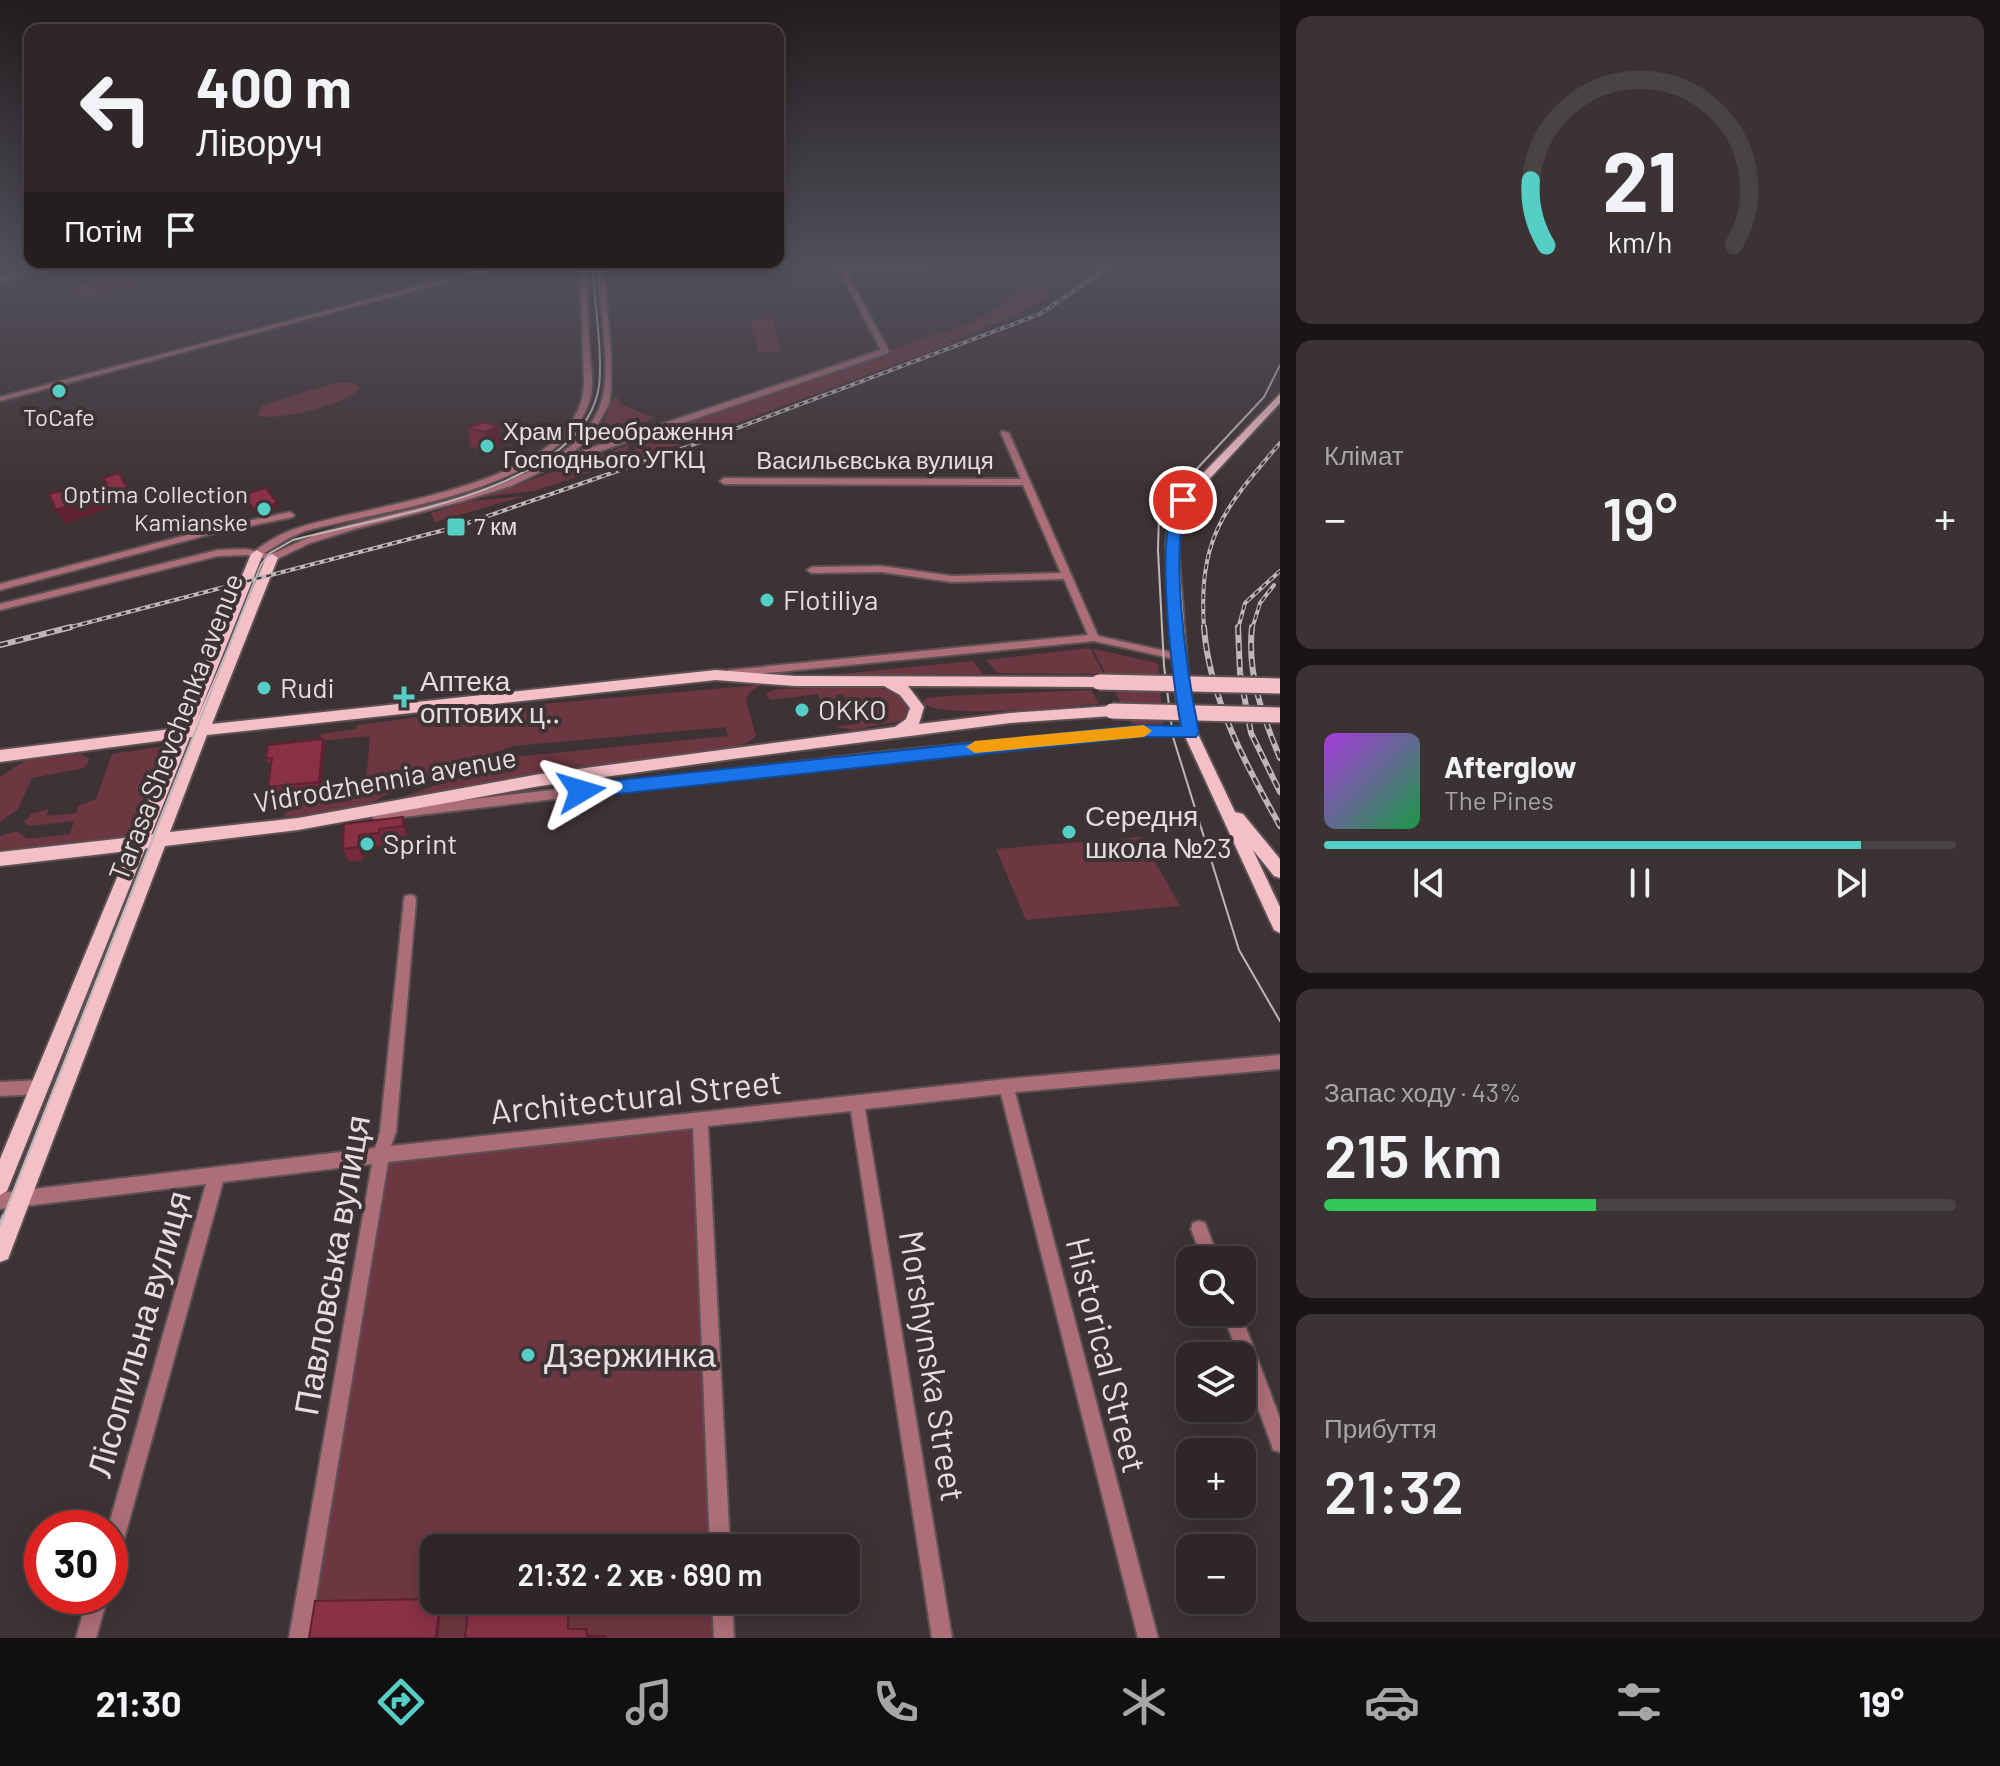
<!DOCTYPE html>
<html lang="uk">
<meta charset="utf-8">
<style>
:root{--surface:#2e2627;--page:#3a3233;--text:#f1f3f6;--muted:#a7a5a7;--line:#494344;--accent:#55cec5}
body{margin:0;font-family:Barlow,sans-serif;background:var(--page);color:var(--text);height:100vh;display:flex;flex-direction:column;font-size:30px;white-space:nowrap}
*{box-sizing:border-box;margin:0}
p{font-size:26px;color:var(--muted)}
.icon{flex:none;width:44px;height:44px;fill:none;stroke:currentColor;stroke-width:2;stroke-linecap:round;stroke-linejoin:round}
.map{position:relative;flex:1;overflow:hidden}
.details{display:flex;flex-direction:column;gap:16px;padding:16px;background:#191515;width:720px}
.details>*{flex:none}
.hud{position:absolute;left:24px;top:24px;width:760px;height:244px;border-radius:16px;box-shadow:0 4px 20px #0003,0 0 0 2px var(--line);background:#2e2627;color:var(--text);overflow:hidden}
.controls{position:absolute;left:1176px;top:1246px;display:grid;gap:16px}
.controls a{display:grid;place-items:center;width:80px;height:80px;border-radius:16px;background:var(--surface);box-shadow:0 4px 20px #0003,0 0 0 2px var(--line);font-size:40px}
.speed{position:absolute;left:24px;top:1510px;display:flex;gap:16px;font-size:40px;font-weight:700;text-align:center}
.speed>*{display:grid;place-content:center;width:104px;height:104px;border-radius:50%;background:var(--surface);box-shadow:0 4px 20px #0003,0 0 0 2px var(--line);line-height:1}
.speed .limit{border:12px solid #d22;background:#fff;color:#111}
.pin{position:absolute;display:grid;place-items:center;width:68px;height:68px;color:#fff;margin:-34px;border:4px solid #fff;border-radius:50%;box-shadow:0 2px 8px #0007}
.me{position:absolute;width:88px;margin:-44px;rotate:83deg;stroke-linejoin:round;filter:drop-shadow(0 0 6px #0008)}
.turn{display:flex;align-items:center;gap:28px;height:168px;padding:0 40px;font-size:36px}
.turn .icon{width:104px;height:104px;stroke-width:2.5}
.turn b{display:block;font-size:56px;line-height:68px}
.then{display:flex;align-items:center;height:76px;padding:0 40px;background:#0003;gap:16px;font-size:30px}
.big{font-size:60px;font-weight:600;line-height:1.1}
.details .widget{flex:1;display:flex;flex-direction:column;justify-content:center;gap:12px;min-width:0;padding:0 28px;border-radius:16px;background:var(--page)}
.details .dial{align-items:center;gap:0}
.dial svg{height:208px;overflow:visible;fill:none;stroke:var(--line);stroke-width:7;stroke-linecap:round;text-anchor:middle}
.dial text{fill:var(--text);stroke:none}
.song{display:flex;align-items:center;gap:24px}
.cover{width:96px;height:96px;border-radius:12px;background:linear-gradient(135deg,hsl(280 70% 55%),hsl(140 70% 35%))}
.played{height:8px;border-radius:4px;background:linear-gradient(90deg,var(--accent) 85%,var(--line) 85%)}
.keys{display:flex;justify-content:space-around;direction:ltr}
.heat{display:flex;justify-content:space-between;align-items:center;font-size:44px;direction:ltr}
.charge{height:12px;border-radius:6px;background:linear-gradient(90deg,#34c759 43%,var(--line) 0)}
.trip{position:absolute;left:420px;top:1534px;width:440px;height:80px;border-radius:16px;background:var(--surface);box-shadow:0 4px 20px #0003,0 0 0 2px var(--line);font-weight:600;line-height:80px;text-align:center}
.tabs{display:flex;height:128px;justify-content:space-around;align-items:center;background:#120f10;color:var(--muted)}
.tabs .icon{width:56px;height:56px}
.tabs .selected{color:var(--accent)}
.tabs b{font-size:36px;color:var(--text)}
main{display:flex;flex:1;min-height:0}
.map>svg:first-child{display:block}
.green{fill:#6d3741}
.lines{fill:none;stroke-linecap:round;stroke-linejoin:round}
.minor-casing{stroke:#5c5253;stroke-width:4}
.major-casing{stroke:#5c5253;stroke-width:4}
.minor{fill:#ad6e79;fill-rule:evenodd}
.major{fill:#f4bfc7;fill-rule:evenodd}
.tram-far1{stroke:#beb6b7;stroke-width:2}
.tram{stroke:#beb6b7;stroke-width:3}
.rail-far1-casing{stroke:#beb6b7;stroke-width:4}
.rail-casing{stroke:#beb6b7;stroke-width:6}
.rail-far1{stroke:#3e3334;stroke-width:2;stroke-dasharray:5;stroke-linecap:butt}
.rail{stroke:#3e3334;stroke-width:3;stroke-dasharray:8;stroke-linecap:butt}
.major-bridge-casing{stroke:#5c5253;stroke-width:19;stroke-linecap:butt}
.major-bridge{stroke:#f4bfc7;stroke-width:15}
.wall{fill:#762a3c}
.shaded-wall{fill:#602231}
.building{fill:#893146;stroke:#602231;stroke-width:2}
.route{fill:#1a73e8;stroke:#114b97;stroke-width:2}
.slow{fill:#f59e0b}
.poi-dot{fill:#55cec5;stroke:#3e3334;stroke-width:3}
.labels{text-anchor:middle;stroke-width:8;stroke-linejoin:round;paint-order:stroke}
.far-poi-label{font-size:24px;fill:#e5dedf;stroke:#3e3334;text-anchor:start}
.far-street-label{font-size:24px;fill:#e5dedf;stroke:#3e3334}
.poi-label{font-size:28px;fill:#e5dedf;stroke:#3e3334;text-anchor:start}
.street-label{font-size:28px;fill:#e5dedf;stroke:#3e3334}
.near-street-label{font-size:34px;fill:#e5dedf;stroke:#3e3334}
.near-poi-label{font-size:34px;fill:#e5dedf;stroke:#3e3334;text-anchor:start}
</style>
<main>
<div class="map">
<svg width="1280" height="1638" viewBox="0 0 1280 1638">
<rect width="100%" height="100%" fill="#3e3334"/>
<g class="green">
<path d="M 136,271 L 146,281 L 83,296 L 74,286 Z"/>
<path d="M 1028,288 L 1051,294 L 1007,319 L 954,341 L 943,334 L 973,322 Z"/>
<path d="M 773,319 L 781,351 L 758,352 L 750,320 Z"/>
<path d="M 938,333 L 954,343 L 631,462 L 637,442 Z"/>
<path d="M 335,383 L 355,383 L 360,388 C 351,403 273,423 257,415 L 262,405 Z"/>
<path d="M 614,398 L 618,398 L 620,404 L 654,418 L 607,436 L 600,429 Z"/>
<path d="M 629,445 L 625,460 L 612,465 L 534,491 L 482,497 Z"/>
<path d="M 525,496 L 435,522 L 431,513 L 471,501 Z"/>
<path d="M 1090,648 L 1104,674 L 998,673 L 986,660 Z"/>
<path d="M 1093,649 L 1158,663 L 1163,725 L 1132,724 Z"/>
<path d="M 973,661 L 983,674 L 937,674 L 937,677 L 820,676 Z"/>
<path d="M 760,685 L 750,692 L 746,700 L 756,736 C 738,757 664,753 634,764 L 504,780 L 378,806 L 513,757 L 728,736 L 726,727 L 513,746 L 397,789 L 369,804 L 316,817 L 284,816 L 291,805 L 365,795 L 370,736 L 320,741 L 321,734 L 356,729 L 357,725 L 474,710 Z"/>
<path d="M 876,687 C 891,691 904,696 909,712 L 904,720 L 854,730 L 835,727 L 855,724 L 843,694 L 835,695 L 837,702 L 821,702 L 818,694 L 771,700 L 765,694 L 777,689 Z"/>
<path d="M 1091,690 L 1099,704 C 1065,706 945,720 922,703 L 927,698 L 948,696 Z"/>
<path d="M 165,746 L 127,838 L 0,850 L 0,836 L 17,831 L 27,839 L 70,834 L 74,821 L 30,826 L 24,822 L 31,814 L 48,809 L 47,816 L 76,813 L 78,806 L 96,799 L 112,754 Z"/>
<path d="M 81,754 L 90,759 L 84,768 L 32,778 L 18,809 L 0,822 L 0,777 L 26,760 Z"/>
<path d="M 1141,837 L 1180,906 L 1026,920 L 996,849 Z"/>
<path d="M 693,1128 L 710,1548 L 434,1548 L 434,1600 L 712,1600 L 714,1638 L 308,1638 L 386,1162 Z"/>
</g>
<g class="lines">
<g class="minor-casing">
<g id="minor">
<path d="M 61,264 L 71,264 L 0,281 L 0,277 Z"/>
<path d="M 504,264 L 513,264 L 0,401 L 0,397 Z"/>
<path d="M 580,264 L 586,264 C 587,295 588,326 590,356 C 591,370 594,386 590,399 C 562,491 384,509 305,531 L 289,538 L 264,553 C 274,556 282,549 292,545 C 317,533 345,526 372,519 C 440,502 577,479 601,403 C 613,367 598,302 597,264 L 603,264 L 611,354 L 611,389 L 609,404 L 589,440 L 567,456 L 881,350 L 836,264 L 842,264 L 844,267 L 933,264 L 925,269 L 846,271 L 889,351 L 888,353 L 565,463 L 559,463 L 511,486 L 460,502 L 355,529 L 310,543 L 275,560 L 245,555 L 218,556 L 0,610 L 0,604 L 218,550 L 245,549 L 255,551 C 268,541 282,533 298,528 C 371,503 586,486 584,380 Z"/>
<path d="M 1002,431 L 1009,433 L 1098,636 L 1183,655 L 1184,657 L 1183,659 L 1179,660 L 1094,641 L 726,677 L 725,674 L 726,671 L 730,670 L 1088,635 L 1064,579 L 952,582 L 881,572 L 812,573 L 807,570 L 812,567 L 881,566 L 952,576 L 1061,573 L 1023,485 L 724,484 L 720,481 L 724,478 L 1021,479 L 1001,433 Z"/>
<path d="M 290,512 L 294,515 L 293,517 L 211,534 L 0,590 L 0,584 L 210,529 Z"/>
<path d="M 1140,727 L 1190,728 L 1196,732 L 1190,736 L 1140,735 L 892,759 L 377,820 L 373,818 L 371,815 L 373,812 L 377,810 L 892,751 Z"/>
<path d="M 410,895 L 415,896 L 416,900 L 396,1132 L 391,1146 L 1006,1079 L 1280,1055 L 1280,1069 L 1015,1092 L 1158,1638 L 1138,1638 L 1001,1094 L 865,1109 L 952,1638 L 932,1638 L 851,1111 L 708,1126 L 730,1548 L 710,1548 L 693,1128 L 388,1162 L 309,1638 L 289,1638 L 372,1164 L 223,1182 L 120,1554 L 117,1561 L 110,1564 L 110,1528 L 108,1528 L 206,1184 L 0,1209 L 0,1193 L 375,1148 L 380,1132 L 404,900 L 405,896 Z"/>
<path d="M 41,1080 L 46,1082 L 48,1087 L 46,1092 L 41,1094 L 0,1096 L 0,1082 Z"/>
<path d="M 1199,1221 L 1205,1223 L 1219,1260 L 1203,1260 L 1191,1229 L 1193,1223 Z"/>
<path d="M 1222,1312 L 1240,1312 L 1280,1419 L 1280,1452 L 1273,1450 L 1271,1443 L 1242,1365 L 1242,1356 L 1239,1356 Z"/>
<path d="M 88,1596 L 108,1596 L 96,1638 L 76,1638 Z"/>
<path d="M 712,1600 L 732,1600 L 734,1638 L 714,1638 Z"/>
</g>
</g>
<g class="major-casing">
<g id="major">
<path d="M 1280,394 L 1280,403 L 1188,502 L 1182,511 L 1178,544 L 1189,690 L 1197,732 L 1235,812 L 1243,814 L 1280,859 L 1280,878 L 1274,876 L 1253,850 L 1280,907 L 1280,933 L 1274,930 L 1183,732 L 1175,690 L 1166,544 L 1170,511 L 1179,498 Z"/>
<path d="M 257,550 L 263,554 L 194,726 L 266,558 L 272,554 L 278,558 L 212,724 L 716,670 L 795,676 L 1099,677 L 1106,682 L 1099,687 L 908,686 L 924,707 L 919,724 L 1010,713 L 1112,706 L 1119,711 L 1112,716 L 1010,723 L 740,758 L 540,786 L 298,830 L 165,846 L 11,1251 L 8,1259 L 0,1262 L 0,1223 L 148,848 L 145,849 L 7,1191 L 0,1195 L 0,1159 L 128,851 L 0,866 L 0,852 L 134,837 L 174,739 L 0,762 L 0,750 L 179,728 L 251,554 ZM 716,680 L 795,686 L 884,686 L 900,695 L 910,708 L 906,719 L 895,727 L 540,774 L 298,818 L 170,832 L 207,735 ZM 190,737 L 192,737 L 153,834 L 151,835 Z"/>
</g>
</g>
<use href="#minor" class="minor"/>
<use href="#major" class="major"/>
<g class="tram-far1">
<path d="M 1280,365 L 1264,397 L 1164,504 L 1159,514 L 1158,550 L 1164,666 L 1173,737 L 1239,950 L 1280,1021"/>
<path d="M 3,1218 L 261,565 L 270,553 L 293,540 C 376,517 584,492 599,386 C 603,356 594,296 592,264"/>
</g>
<path class="tram" d="M 0,1225 L 3,1216"/>
<g class="rail-far1-casing">
<g id="rail-far1">
<path d="M 63,629 L 456,527 L 684,448 L 1040,314 L 1113,264"/>
<path d="M 1204,629 C 1198,537 1224,509 1280,443"/>
<path d="M 1238,629 L 1245,603 L 1280,571"/>
<path d="M 1252,629 L 1260,603 L 1274,585"/>
</g>
</g>
<g class="rail-casing">
<g id="rail">
<path d="M 1204,627 C 1209,698 1246,765 1280,826"/>
<path d="M 1238,627 L 1240,673 L 1251,733 L 1280,792"/>
<path d="M 1252,627 C 1247,673 1262,715 1280,758"/>
<path d="M 0,645 L 71,627"/>
</g>
</g>
<use href="#rail-far1" class="rail-far1"/>
<use href="#rail" class="rail"/>
<g class="major-bridge-casing">
<g id="major-bridge">
<path d="M 1099,682 L 1280,686"/>
<path d="M 1112,711 L 1280,715"/>
</g>
</g>
<use href="#major-bridge" class="major-bridge"/>
</g>
<g class="wall">
<path d="M 499,426 L 501,444 L 487,451 L 470,447 L 468,428 Z"/>
<path d="M 323,739 L 325,744 L 321,786 L 271,792 L 268,787 L 272,763 L 268,763 L 266,758 Z"/>
<path d="M 403,817 L 407,830 L 407,839 L 384,842 L 384,846 L 364,849 L 364,860 L 349,862 L 343,849 L 344,824 Z"/>
<path d="M 434,1598 L 434,1600 L 442,1600 L 438,1638 L 309,1638 L 315,1601 Z"/>
<path d="M 502,1600 L 570,1600 L 569,1628 L 587,1628 L 587,1635 L 605,1635 L 605,1638 L 465,1638 L 468,1611 L 502,1609 Z"/>
</g>
<g class="shaded-wall">
<path d="M 499,426 L 501,444 L 487,451 L 484,432 Z"/>
<path d="M 127,488 L 134,502 L 118,505 L 65,524 L 56,510 L 111,491 Z"/>
<path d="M 277,503 L 279,508 L 256,515 L 255,511 Z"/>
<path d="M 323,739 L 325,744 L 321,786 L 319,782 Z"/>
<path d="M 403,817 L 407,830 L 407,839 L 403,826 Z"/>
<path d="M 359,835 L 364,849 L 364,860 L 358,847 Z"/>
<path d="M 440,1600 L 442,1600 L 438,1638 L 436,1638 Z"/>
</g>
<g class="building">
<path d="M 483,422 L 499,426 L 484,432 L 468,428 Z"/>
<path d="M 119,473 L 127,488 L 111,491 L 56,510 L 49,494 L 65,490 L 68,495 L 107,483 L 103,478 Z"/>
<path d="M 266,488 L 277,503 L 255,511 L 243,495 Z"/>
<path d="M 323,739 L 319,782 L 268,787 L 272,758 L 266,758 L 268,745 Z"/>
<path d="M 403,817 L 403,826 L 379,829 L 379,833 L 359,835 L 358,847 L 343,849 L 344,824 Z"/>
<path d="M 434,1599 L 440,1600 L 436,1638 L 309,1638 L 315,1601 Z"/>
<path d="M 502,1600 L 569,1600 L 568,1629 L 586,1629 L 587,1636 L 605,1636 L 605,1638 L 465,1638 L 468,1611 L 502,1610 Z"/>
</g>
<linearGradient id="sky" x2="0" y2="1"><stop stop-color="#221c1d"/><stop offset="0.54" stop-color="#52505c"/><stop offset="1" stop-color="#52505c" stop-opacity="0"/></linearGradient>
<rect width="1280" height="493" fill="url(#sky)"/>
<path class="route" d="M 1183,496 L 1190,500 C 1166,538 1189,685 1199,732 L 1196,737 L 1140,737 L 581,798 L 573,791 L 581,784 L 1140,725 L 1181,726 C 1174,690 1149,510 1183,496 Z"/>
<path class="slow" d="M 1144,725 L 1152,731 L 1144,737 L 975,753 L 966,747 L 975,741 Z"/>
<g class="poi-dot">
<circle cx="59" cy="391" r="8"/>
<circle cx="487" cy="446" r="8"/>
<circle cx="264" cy="509" r="8"/>
<rect x="446" y="517" width="20" height="20" rx="4"/>
<circle cx="767" cy="600" r="8"/>
<circle cx="264" cy="688" r="8"/>
<path d="M400 685h8v8h8v8h-8v8h-8v-8h-8v-8h8z"/>
<circle cx="802" cy="710" r="8"/>
<circle cx="1069" cy="832" r="8"/>
<circle cx="367" cy="844" r="8"/>
<circle cx="528" cy="1355" r="8"/>
</g>
<g class="labels">
<g class="far-poi-label">
<text x="59" y="426" text-anchor="middle">ToCafe</text>
<text x="503" y="440">Храм Преображення<tspan x="503" dy="28">Господнього УГКЦ</tspan></text>
<text x="248" y="503" text-anchor="end">Optima Collection<tspan x="248" dy="28">Kamianske</tspan></text>
<text x="474" y="535">7 км</text>
</g>
<g class="far-street-label">
<text x="875" y="469">Васильєвська вулиця</text>
</g>
<g class="poi-label">
<text x="783" y="610">Flotiliya</text>
<text x="420" y="691">Аптека<tspan x="420" dy="32">оптових ц‥</tspan></text>
<text x="280" y="698">Rudi</text>
<text x="818" y="720">OKKO</text>
<text x="1085" y="826">Середня<tspan x="1085" dy="32">школа №23</tspan></text>
<text x="383" y="854">Sprint</text>
</g>
<g class="street-label">
<text transform="translate(176 727) rotate(-69)" y="10">Tarasa Shevchenka avenue</text>
<text transform="translate(385 780) rotate(-10)" y="10">Vidrodzhennia avenue</text>
</g>
<g class="near-street-label">
<text transform="translate(636 1097) rotate(-6)" y="12">Architectural Street</text>
<text transform="translate(332 1265) rotate(-80)" y="12">Павловська вулиця</text>
<text transform="translate(139 1334) rotate(-74)" y="12">Лісопильна вулиця</text>
<text transform="translate(1106 1355) rotate(76)" y="12">Historical Street</text>
<text transform="translate(932 1366) rotate(81)" y="12">Morshynska Street</text>
</g>
<g class="near-poi-label">
<text x="544" y="1367">Дзержинка</text>
</g>
</g>
</svg>
<div class="controls">
<a><svg class="icon" aria-label="search" viewBox="0 0 24 24"><circle cx="10" cy="10" r="6"/><path d="M15 15l6 6"/></svg></a>
<a><svg class="icon" aria-label="layers" viewBox="0 0 24 24"><path d="M12 4l9 5-9 5-9-5zM3 14l9 5 9-5"/></svg></a>
<a>+</a>
<a>−</a>
</div>
<div class="speed"><div class="limit">30</div></div>
<div class="pin" style="left:1183px;top:500px;background:#d93025"><svg class="icon" aria-label="arrive" viewBox="0 0 24 24"><path d="M6 21V4h12l-3 4 3 4H6"/></svg></div>
<svg class="me" style="left:581px;top:791px" viewBox="-20 -20 40 40"><path d="M0-17L14 15 0 8-14 15z" fill="#1a73e8" stroke="#fff" stroke-width="4"/></svg>
<div class="trip">21:32 · 2 хв · 690 m</div>
<div class="hud">
<div class="turn"><svg class="icon" aria-label="left" viewBox="0 0 24 24"><path d="M17 20v-9H6M10 6l-5 5 5 5"/></svg><div><b>400 m</b>Ліворуч</div></div>
<div class="then">Потім<svg class="icon" aria-label="arrive" viewBox="0 0 24 24"><path d="M6 21V4h12l-3 4 3 4H6"/></svg></div>
</div>
</div>
<section class="details">
<div class="widget dial"><svg viewBox="0 0 100 80">
<path d="M14 69A42 42 0 1 1 86 69"/>
<path d="M14 69A42 42 0 0 1 8 44" stroke="#55cec5"/>
<text x="50" y="56" font-size="32" font-weight="700">21</text>
<text x="50" y="72" font-size="11">km/h</text>
</svg></div>
<div class="widget"><p>Клімат</p>
<div class="heat"><a>−</a><b class="big">19°</b><a>+</a></div>
</div>
<div class="widget">
<div class="song"><i class="cover"></i><div><b>Afterglow</b><p>The Pines</p></div></div>
<div class="played"></div>
<div class="keys"><svg class="icon" aria-label="previous" viewBox="0 0 24 24"><path d="M18 5L8 12l10 7zM5 5v14"/></svg><svg class="icon" aria-label="pause" viewBox="0 0 24 24"><path d="M8 5v14M16 5v14"/></svg><svg class="icon" aria-label="next" viewBox="0 0 24 24"><path d="M6 5l10 7-10 7zM19 5v14"/></svg></div>
</div>
<div class="widget"><p>Запас ходу · 43%</p><b class="big">215 km</b><div class="charge"></div></div>
<div class="widget"><p>Прибуття</p><b class="big">21:32</b></div>
</section>
</main>
<nav class="tabs">
<b>21:30</b>
<svg class="icon selected" aria-label="directions" viewBox="0 0 24 24"><path d="M12 3l9 9-9 9-9-9zM9 14v-3h6M13 9l2 2-2 2"/></svg>
<svg class="icon" aria-label="music" viewBox="0 0 24 24"><path d="M9 18V5l10-2v13"/><circle cx="6" cy="18" r="3"/><circle cx="16" cy="16" r="3"/></svg>
<svg class="icon" aria-label="phone" viewBox="0 0 24 24"><path d="M5 4h4l2 5-3 2q2 4 5 5l2-3 5 2v4C11 20 4 13 5 4z"/></svg>
<svg class="icon" aria-label="climate" viewBox="0 0 24 24"><path d="M12 3v18M4 7l16 10M4 17L20 7"/></svg>
<svg class="icon" aria-label="car" viewBox="0 0 24 24"><path d="M5 17H2v-5l4-1 3-4h7l3 4 3 1v5h-3M9 17h6M6 11h13"/><circle cx="7" cy="17" r="2"/><circle cx="17" cy="17" r="2"/></svg>
<svg class="icon" aria-label="filters" viewBox="0 0 24 24"><path d="M4 7h16M4 17h16"/><circle cx="9" cy="7" r="2"/><circle cx="15" cy="17" r="2"/></svg>
<b>19°</b>
</nav>
